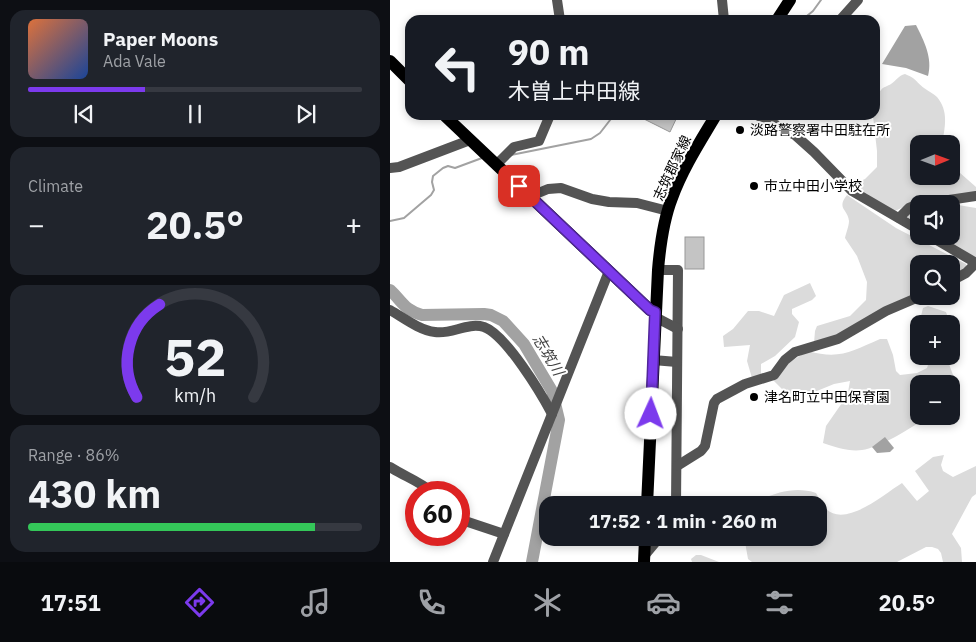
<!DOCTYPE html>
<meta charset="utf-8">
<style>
:root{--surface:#171b24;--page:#20242c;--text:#f1f3f6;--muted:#9ea1a6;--line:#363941;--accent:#7c3aed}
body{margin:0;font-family:"IBM Plex Sans","Noto Sans JP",sans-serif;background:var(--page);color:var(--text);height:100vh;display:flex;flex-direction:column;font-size:19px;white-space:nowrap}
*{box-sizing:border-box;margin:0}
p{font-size:16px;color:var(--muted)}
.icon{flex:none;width:28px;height:28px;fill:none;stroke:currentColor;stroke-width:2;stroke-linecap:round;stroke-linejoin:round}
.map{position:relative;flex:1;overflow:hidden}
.panel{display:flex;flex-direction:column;gap:10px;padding:10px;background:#0d0f14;width:390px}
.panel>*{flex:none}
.top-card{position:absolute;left:15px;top:15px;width:475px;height:105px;border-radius:15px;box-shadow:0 2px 8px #0003;background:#171b24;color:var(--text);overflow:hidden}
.needle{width:32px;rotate:89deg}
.tools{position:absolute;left:520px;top:135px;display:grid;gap:10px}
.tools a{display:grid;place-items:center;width:50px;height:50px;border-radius:10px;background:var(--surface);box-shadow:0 2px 8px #0003;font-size:25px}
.speed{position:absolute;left:15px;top:481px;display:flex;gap:10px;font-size:25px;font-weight:700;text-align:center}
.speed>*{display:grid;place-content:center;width:65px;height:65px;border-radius:50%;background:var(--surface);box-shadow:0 2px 8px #0003;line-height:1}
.speed .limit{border:8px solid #d22;background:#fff;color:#111}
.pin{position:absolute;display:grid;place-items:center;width:42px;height:42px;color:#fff;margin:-21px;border-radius:10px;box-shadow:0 2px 8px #0006}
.me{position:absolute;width:55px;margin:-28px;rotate:2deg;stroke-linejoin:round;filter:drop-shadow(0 0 4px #0008)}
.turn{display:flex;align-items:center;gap:18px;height:105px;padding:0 20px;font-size:22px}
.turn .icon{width:65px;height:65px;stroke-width:2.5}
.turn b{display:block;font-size:35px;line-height:42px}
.big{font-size:38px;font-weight:800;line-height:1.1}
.panel .widget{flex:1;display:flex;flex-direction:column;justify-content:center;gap:8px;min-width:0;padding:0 18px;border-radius:15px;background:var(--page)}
.panel .dial{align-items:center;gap:0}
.dial svg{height:130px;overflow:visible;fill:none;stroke:var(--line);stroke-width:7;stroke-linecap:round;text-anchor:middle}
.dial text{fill:var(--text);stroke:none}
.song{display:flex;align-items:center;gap:15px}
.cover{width:60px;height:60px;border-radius:8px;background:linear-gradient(135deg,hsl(20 70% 55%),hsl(220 70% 35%))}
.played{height:5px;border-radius:2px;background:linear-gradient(90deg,var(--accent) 35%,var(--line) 35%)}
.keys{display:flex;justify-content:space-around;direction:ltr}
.heat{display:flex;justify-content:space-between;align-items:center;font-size:28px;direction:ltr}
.charge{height:8px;border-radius:4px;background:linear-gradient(90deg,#34c759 86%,var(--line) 0)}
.trip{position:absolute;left:149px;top:496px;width:288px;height:50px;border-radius:15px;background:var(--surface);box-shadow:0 2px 8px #0003;font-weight:800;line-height:50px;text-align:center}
.menu{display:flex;height:80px;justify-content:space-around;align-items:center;background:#090b0e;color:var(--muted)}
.menu .icon{width:35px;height:35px}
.menu .active{color:var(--accent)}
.menu b{font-size:22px;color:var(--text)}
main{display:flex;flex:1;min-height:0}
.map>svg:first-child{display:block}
.green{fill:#dbdbdb}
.water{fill:#a2a2a2}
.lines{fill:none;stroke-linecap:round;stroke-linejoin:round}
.stream{stroke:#a2a2a2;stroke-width:2}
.river{stroke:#a2a2a2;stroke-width:12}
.building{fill:#c4c4c4;stroke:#989898}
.minor{stroke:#545454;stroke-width:10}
.major{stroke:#000;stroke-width:12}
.route-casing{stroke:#51269a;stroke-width:12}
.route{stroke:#7c3aed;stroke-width:9}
.poi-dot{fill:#000;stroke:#fff;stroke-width:2}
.labels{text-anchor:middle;stroke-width:4;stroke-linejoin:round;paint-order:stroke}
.poi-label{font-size:14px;fill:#000;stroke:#fff;text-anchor:start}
.street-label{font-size:14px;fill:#000;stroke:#fff}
.water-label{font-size:15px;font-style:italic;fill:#434343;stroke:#fff}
</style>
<main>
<section class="panel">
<div class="widget">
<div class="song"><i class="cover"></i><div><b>Paper Moons</b><p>Ada Vale</p></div></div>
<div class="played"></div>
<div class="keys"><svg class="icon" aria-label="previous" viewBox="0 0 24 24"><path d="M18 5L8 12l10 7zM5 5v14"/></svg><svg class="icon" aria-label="pause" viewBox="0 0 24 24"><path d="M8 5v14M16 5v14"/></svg><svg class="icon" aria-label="next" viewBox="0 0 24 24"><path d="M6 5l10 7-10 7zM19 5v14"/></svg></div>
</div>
<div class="widget"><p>Climate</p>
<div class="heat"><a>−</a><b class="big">20.5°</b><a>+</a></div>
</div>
<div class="widget dial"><svg viewBox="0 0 100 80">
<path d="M14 69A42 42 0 1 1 86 69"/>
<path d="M14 69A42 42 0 0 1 28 12" stroke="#7c3aed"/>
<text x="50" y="56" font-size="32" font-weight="700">52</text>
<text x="50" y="72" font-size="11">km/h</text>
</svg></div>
<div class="widget"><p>Range · 86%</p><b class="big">430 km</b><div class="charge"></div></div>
</section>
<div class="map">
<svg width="586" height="562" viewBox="0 0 586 562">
<rect width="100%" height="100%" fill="#fff"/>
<g class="green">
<path d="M 515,74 C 527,79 525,81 534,88 C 538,91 544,94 547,97 C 559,111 555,128 552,144 L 529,144 L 529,176 L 561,176 L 561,165 L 586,187 L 586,192 L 522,203 L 505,211 L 459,186 L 475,179 L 487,167 L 487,151 L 483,116 L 485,115 C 485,107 485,96 491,90 C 493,87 498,86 501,84 C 507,80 508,76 515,74 Z"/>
<path d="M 457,195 L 506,228 L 576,264 L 576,271 L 571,273 L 561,268 L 561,264 L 529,264 L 529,296 L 439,340 L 424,343 L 425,331 L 427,326 L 460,316 L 476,300 L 477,282 L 467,256 L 455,238 C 456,233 459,226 459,221 C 458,209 446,209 457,195 Z"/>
<path d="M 568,205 L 586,208 L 586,259 L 546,236 L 561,236 L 561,206 Z"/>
<path d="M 529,209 L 529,226 L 517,220 C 519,212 521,210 529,209 Z"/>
<path d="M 420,283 L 426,296 L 422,300 L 402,309 L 402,314 L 409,322 L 405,337 L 385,356 L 371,364 L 371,375 L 362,378 L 357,361 L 360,345 L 334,347 L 333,336 L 343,329 L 358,311 L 369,311 L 384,316 L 394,295 Z"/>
<path d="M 538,306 L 556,312 L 560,324 L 529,324 L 533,308 Z"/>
<path d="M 490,339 L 497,339 L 503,355 L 506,371 L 510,375 L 527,373 L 537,368 L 539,362 L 535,356 L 556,356 L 566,383 L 565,388 L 561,391 L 561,384 L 529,384 L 529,416 L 537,416 C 525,427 488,448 472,450 C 460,452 444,447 433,443 L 436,426 L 452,403 L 458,392 L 460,381 L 444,384 L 422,393 L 406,395 L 395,392 L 383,380 L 398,363 L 418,351 C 450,360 462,351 490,339 Z"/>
<path d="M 554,455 L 551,465 L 553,471 L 563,477 L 586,466 L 586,494 L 582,497 L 562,534 L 571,548 L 572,562 L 553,562 L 551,553 L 548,549 L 542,547 L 536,547 L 507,562 L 362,562 L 358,559 L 355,542 L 350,538 L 428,538 L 428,505 L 359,505 C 380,495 402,485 426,493 C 429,498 432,505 436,509 C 456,528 494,494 512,483 L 527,501 L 539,491 L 525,471 L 543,457 Z"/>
<path d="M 306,555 L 311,555 L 329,562 L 302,562 L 301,559 Z"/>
</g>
<g class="water">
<path d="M 526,25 C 534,41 543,58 538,76 L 516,68 L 492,64 L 515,26 Z"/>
<path d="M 495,437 L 504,448 L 500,452 L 487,453 L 482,447 Z"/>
</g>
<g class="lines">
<g class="stream">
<path d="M 412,20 L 423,11 L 431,0"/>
<path d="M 121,155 L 201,139 L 210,133 L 224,115"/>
<path d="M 0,221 L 14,218 L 41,195 L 44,190 L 42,182 L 43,176 L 53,168 L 58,166 L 65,168 L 92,158"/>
</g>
<path class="river" d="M 0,290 C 12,301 14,310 32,315 L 94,314 L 101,315 L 113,321 L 134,344 L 162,391 L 169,420 L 142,562"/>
</g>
<g class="building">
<path d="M 246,115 L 288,115 L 280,132 Z"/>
<rect x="295" y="237" width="19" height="32"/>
</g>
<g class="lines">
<g class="minor">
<path d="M 167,0 L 170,20"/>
<path d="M 332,0 L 334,20"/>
<path d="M 450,20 L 468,0"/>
<path d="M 367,115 L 405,135 L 424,152 L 462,191 L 529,230"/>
<path d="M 107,164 L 124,147 L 149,141 L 160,115"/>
<path d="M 0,168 L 9,167 L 80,140"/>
<path d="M 141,196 L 158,189 L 171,188 L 202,199 L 219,202 L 247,203 L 278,211"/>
<path d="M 532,204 L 586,196"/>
<path d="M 509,218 L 519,208 L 529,204"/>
<path d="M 540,236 L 586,263"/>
<path d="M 268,270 L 288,270 L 286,505"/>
<path d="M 561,281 L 576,273 L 586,263"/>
<path d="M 0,310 C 14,318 29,330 45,332 C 61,335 77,322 94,327 C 116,335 151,393 162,414"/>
<path d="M 265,317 L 288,329"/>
<path d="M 263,360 L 287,362"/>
<path d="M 287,466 L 311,451 L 315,446 L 324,403 L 327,399 L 355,384 L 384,375 L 395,360 L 405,352 L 448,339 L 496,311 L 531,296"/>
<path d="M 0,467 C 14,476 29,481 42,492"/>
<path d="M 69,519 L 114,534"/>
<path d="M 254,556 L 269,538"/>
<path d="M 103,562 L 219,271"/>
</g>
<g class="major">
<path d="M 387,20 L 400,0"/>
<path d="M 0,61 L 20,81"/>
<path d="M 54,115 L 260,310 L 265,312"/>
<path d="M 257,505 L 268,270 C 270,246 273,221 282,198 C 293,168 310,142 326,115"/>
<path d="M 254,562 L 255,538"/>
</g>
</g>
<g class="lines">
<g class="route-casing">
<path id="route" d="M 129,186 L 260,310 L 265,312 L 261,414"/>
</g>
<use href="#route" class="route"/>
</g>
<g class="poi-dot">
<circle cx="350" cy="130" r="5"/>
<circle cx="364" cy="186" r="5"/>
<circle cx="364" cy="397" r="5"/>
</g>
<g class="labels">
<g class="poi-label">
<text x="360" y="135">淡路警察署中田駐在所</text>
<text x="374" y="191">市立中田小学校</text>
<text x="374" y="402">津名町立中田保育園</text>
</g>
<g class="street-label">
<text transform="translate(282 168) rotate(-65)" y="5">志筑郡家線</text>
</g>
<g class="water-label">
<text transform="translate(158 355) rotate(59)" y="5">志筑川</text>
</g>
</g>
</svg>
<div class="tools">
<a><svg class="needle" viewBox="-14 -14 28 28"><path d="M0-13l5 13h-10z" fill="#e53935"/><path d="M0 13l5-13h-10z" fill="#9ea1a6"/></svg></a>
<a><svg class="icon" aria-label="sound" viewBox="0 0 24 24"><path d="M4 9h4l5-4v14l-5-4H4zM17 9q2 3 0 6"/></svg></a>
<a><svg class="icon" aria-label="search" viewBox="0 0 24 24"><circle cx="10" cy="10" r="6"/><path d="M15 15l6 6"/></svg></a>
<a>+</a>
<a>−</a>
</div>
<div class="speed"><div class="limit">60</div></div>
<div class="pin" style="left:129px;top:186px;background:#d93025"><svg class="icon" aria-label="arrive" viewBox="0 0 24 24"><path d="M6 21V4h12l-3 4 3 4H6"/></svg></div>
<svg class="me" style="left:261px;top:414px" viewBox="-20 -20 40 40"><circle r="19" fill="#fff"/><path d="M0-13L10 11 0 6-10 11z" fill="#7c3aed"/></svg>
<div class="trip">17:52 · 1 min · 260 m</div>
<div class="top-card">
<div class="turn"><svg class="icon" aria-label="left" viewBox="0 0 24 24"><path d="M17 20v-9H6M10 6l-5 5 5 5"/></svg><div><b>90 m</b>木曽上中田線</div></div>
</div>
</div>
</main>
<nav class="menu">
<b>17:51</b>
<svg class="icon active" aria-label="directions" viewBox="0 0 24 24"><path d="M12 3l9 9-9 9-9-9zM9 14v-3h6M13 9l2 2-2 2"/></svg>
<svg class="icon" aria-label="music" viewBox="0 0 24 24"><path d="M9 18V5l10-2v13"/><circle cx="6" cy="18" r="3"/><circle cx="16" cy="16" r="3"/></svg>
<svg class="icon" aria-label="phone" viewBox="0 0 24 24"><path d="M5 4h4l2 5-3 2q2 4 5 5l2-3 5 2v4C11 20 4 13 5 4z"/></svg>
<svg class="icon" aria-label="climate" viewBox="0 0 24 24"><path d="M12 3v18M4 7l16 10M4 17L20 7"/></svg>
<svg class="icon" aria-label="car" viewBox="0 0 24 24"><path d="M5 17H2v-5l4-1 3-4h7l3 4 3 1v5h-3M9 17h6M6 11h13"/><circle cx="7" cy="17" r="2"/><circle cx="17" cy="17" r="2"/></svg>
<svg class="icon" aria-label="filters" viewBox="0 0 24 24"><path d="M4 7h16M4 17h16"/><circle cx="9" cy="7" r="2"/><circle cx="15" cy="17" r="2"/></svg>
<b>20.5°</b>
</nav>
